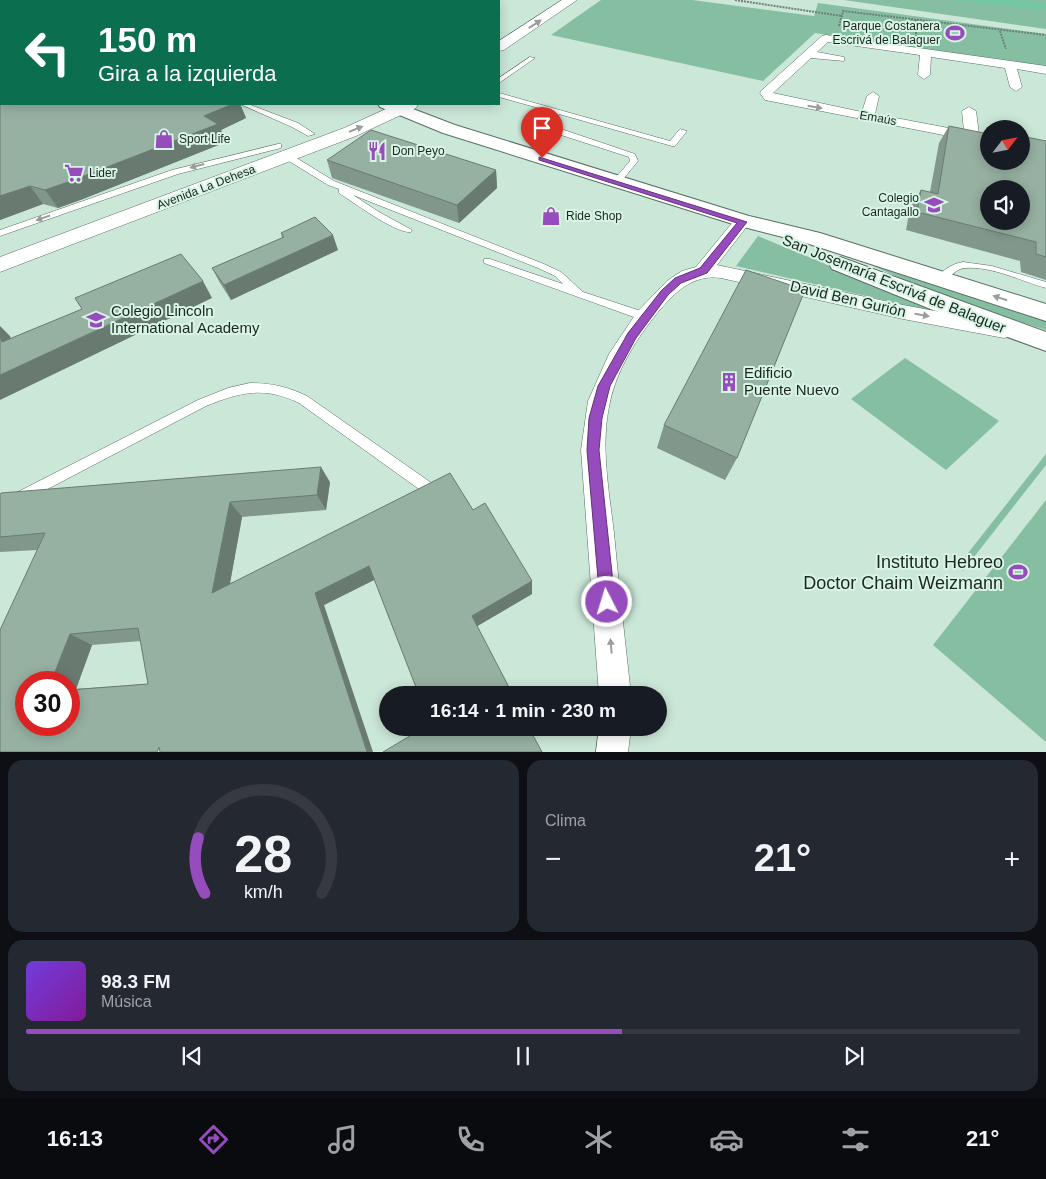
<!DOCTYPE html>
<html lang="es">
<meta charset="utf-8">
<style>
:root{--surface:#171b24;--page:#242831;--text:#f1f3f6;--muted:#9ea1a6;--line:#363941;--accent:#974cbd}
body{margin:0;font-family:Arial,sans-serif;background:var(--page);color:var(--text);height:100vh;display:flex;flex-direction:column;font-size:19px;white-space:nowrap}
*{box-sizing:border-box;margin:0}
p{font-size:16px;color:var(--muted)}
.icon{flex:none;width:28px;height:28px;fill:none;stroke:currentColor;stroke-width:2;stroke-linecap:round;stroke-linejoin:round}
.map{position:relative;height:752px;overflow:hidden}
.sheet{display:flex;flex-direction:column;gap:8px;padding:8px;background:#0d0f14;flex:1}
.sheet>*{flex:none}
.banner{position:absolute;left:0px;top:0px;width:500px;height:105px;box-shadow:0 2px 12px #0003;background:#0b6e4f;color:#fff;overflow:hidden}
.needle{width:32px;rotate:58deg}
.buttons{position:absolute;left:980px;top:120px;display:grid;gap:10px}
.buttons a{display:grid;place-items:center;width:50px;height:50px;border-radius:50%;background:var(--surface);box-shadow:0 2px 12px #0003;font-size:25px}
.speed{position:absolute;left:15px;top:671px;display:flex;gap:10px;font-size:25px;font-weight:700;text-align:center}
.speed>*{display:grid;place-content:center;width:65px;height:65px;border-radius:50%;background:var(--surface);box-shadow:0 2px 12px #0003;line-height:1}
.speed .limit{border:8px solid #d22;background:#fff;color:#111}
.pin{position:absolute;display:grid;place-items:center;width:42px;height:42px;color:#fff;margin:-51px -21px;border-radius:50% 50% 50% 0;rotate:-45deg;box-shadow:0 0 5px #0007}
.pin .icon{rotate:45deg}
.me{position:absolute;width:55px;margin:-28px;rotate:355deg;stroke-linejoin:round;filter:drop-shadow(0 0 4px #0008)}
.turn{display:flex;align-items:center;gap:18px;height:105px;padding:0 15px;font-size:22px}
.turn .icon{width:65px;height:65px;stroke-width:2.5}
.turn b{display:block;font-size:35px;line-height:42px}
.big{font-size:38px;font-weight:700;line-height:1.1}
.sheet .widget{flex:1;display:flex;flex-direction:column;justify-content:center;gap:8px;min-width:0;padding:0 18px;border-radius:15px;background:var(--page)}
.sheet .dial{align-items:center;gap:0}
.dial svg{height:130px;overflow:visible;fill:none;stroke:var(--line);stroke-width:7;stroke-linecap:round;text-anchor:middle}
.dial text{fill:var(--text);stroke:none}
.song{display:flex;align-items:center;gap:15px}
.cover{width:60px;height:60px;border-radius:8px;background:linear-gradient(135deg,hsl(260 70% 55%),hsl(290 70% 35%))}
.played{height:5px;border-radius:2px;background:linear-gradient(90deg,var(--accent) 60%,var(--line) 60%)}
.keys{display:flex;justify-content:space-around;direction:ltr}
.heat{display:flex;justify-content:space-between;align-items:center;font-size:28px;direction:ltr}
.sheet .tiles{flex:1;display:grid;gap:8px;grid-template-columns:1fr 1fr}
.widget:last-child{grid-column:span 2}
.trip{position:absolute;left:379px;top:686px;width:288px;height:50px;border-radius:25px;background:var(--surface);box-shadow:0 2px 12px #0003;font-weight:700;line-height:50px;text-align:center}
.menu{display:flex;height:80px;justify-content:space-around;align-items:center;background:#090b0e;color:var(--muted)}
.menu .icon{width:35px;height:35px}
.menu .on{color:var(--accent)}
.menu b{font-size:22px;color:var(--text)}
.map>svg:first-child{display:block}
.green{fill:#86bea2}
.water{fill:#73c8a1}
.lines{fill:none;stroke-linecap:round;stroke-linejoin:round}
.service-casing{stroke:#566f62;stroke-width:1}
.minor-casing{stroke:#566f62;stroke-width:1}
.tertiary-casing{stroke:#566f62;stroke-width:2}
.primary-casing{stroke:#566f62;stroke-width:1}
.path{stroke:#6e8077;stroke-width:2;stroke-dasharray:2 1;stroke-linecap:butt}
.service{fill:#fff;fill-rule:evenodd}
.minor{fill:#fff;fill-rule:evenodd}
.tertiary{fill:#fff;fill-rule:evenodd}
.primary{fill:#fff;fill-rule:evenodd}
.wall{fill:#81978b;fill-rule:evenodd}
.shaded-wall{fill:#697b71}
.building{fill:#96b0a2;stroke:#697b71;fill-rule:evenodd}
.oneway{fill:#999d9b}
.route{fill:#974cbd;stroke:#62317b}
.labels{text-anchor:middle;stroke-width:4;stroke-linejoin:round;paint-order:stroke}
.far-poi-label{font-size:12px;fill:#1c2621;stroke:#d8f4e5;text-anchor:start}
.far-street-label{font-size:12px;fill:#1c2621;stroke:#d8f4e5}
.street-label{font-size:15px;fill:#1c2621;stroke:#d8f4e5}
.poi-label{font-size:15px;fill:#1c2621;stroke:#d8f4e5;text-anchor:start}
.near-poi-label{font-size:18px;fill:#1c2621;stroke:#d8f4e5;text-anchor:end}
</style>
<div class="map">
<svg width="1046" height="752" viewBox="0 0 1046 752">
<rect width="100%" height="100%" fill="#cbe7d8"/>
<g class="green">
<path d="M 601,0 L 692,0 L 814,16 L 818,3 L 1046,34 L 1046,67 L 815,33 L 763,81 L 551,35 Z"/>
<path d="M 844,0 L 1046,0 L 1046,29 Z"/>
<path d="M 758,236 L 948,315 L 736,266 Z"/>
<path d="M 869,264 L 1046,321 L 1046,330 C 986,311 926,291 869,264 Z"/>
<path d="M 905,358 L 999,421 L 946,470 L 851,399 Z"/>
<path d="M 1046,454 L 1046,465 L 963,571 L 957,567 Z"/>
<path d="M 1046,500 L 1046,742 L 933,645 Z"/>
</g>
<path class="water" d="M 950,0 L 1016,0 L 1046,4 L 1046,10 Z"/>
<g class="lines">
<g class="service-casing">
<g id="service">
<path d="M 530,57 L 535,58 L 499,83 L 499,78 Z"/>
<path d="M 499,93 L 670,141 L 680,129 L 687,131 L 675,146 L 672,146 L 559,114 L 555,122 L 564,130 L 635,154 L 638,161 L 619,184 L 616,184 L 612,182 L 630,161 L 629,157 L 558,134 L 547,122 L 553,112 L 499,97 Z"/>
<path d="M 240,104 L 248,104 L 298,123 L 315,134 L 308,136 L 292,127 Z"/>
<path d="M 278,144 L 281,144 L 281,148 L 178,174 L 0,236 L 0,230 L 172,170 Z"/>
<path d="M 284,154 L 290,154 L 334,181 L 544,264 L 561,272 L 583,292 L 650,314 L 651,317 L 650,320 L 642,320 L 484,263 L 484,259 L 490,259 L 563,284 L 555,276 L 538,268 L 353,195 L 379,212 L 412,230 L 411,232 C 396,234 353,202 339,193 L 339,189 L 328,185 L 284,158 Z"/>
<path d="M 963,262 L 992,266 L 1046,282 L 1046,288 C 1021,281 992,266 965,268 C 953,269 948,283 938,281 L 936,279 C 943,270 951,264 963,262 Z"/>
<path d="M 250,383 C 272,383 288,387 307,396 L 433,484 L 435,488 L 433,492 L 428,494 L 423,492 L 299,403 C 264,386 241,392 206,406 L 0,514 L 0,501 L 198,400 L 228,388 Z"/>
</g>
</g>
<g class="minor-casing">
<g id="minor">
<path d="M 136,0 L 148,0 L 149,1 L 137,1 Z"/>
<rect x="0" y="5" width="1" height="7"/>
<path d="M 826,35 L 1046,66 L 1046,74 L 1017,69 L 1022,87 L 1016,91 L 1010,87 L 1005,68 L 931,57 L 930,75 L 924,79 L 918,75 L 920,55 L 828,42 L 817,52 L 844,57 L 844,61 L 811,58 L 773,93 L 862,112 L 867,96 L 873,92 L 879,96 L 875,114 L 964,131 L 962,111 L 969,107 L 976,111 L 979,134 L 989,136 L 989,144 L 765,100 L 760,93 L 762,90 L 822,36 Z"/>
<rect x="0" y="37" width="1" height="6"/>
<path d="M 743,216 L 749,217 L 751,221 L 717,265 L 903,305 L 1004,324 L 1011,326 L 1014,331 L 1011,336 L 1004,338 L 903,319 L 721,278 C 693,274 675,292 658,312 C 637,338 617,369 610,402 C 600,445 609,490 614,533 C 619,587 625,641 631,695 L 599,695 L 581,450 L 588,401 L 609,354 L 637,312 L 667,281 L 682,271 L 696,267 L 737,217 Z"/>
<path d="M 599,728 L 631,728 L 628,752 L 596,752 Z"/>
</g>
</g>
<g class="tertiary-casing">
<g id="tertiary">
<rect x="0" y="83" width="1" height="10"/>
<path d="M 378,104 L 400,104 L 455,125 L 749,216 L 820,233 L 1046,304 L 1046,321 L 806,243 L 736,225 L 443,133 L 380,107 Z"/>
<path d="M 840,257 L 1046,332 L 1046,351 L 933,310 L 832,269 L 829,264 L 832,259 Z"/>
</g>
</g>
<g class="primary-casing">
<g id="primary">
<path d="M 562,0 L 577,0 L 504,50 L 499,51 L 499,41 Z"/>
<path d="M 397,104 L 418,104 L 416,108 L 356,136 L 0,272 L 0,257 L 344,128 Z"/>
</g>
</g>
<g class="path">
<path d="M 735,0 L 842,16"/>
<path d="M 916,20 L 916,37"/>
<path d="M 839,26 L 843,11 L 1046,35"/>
<path d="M 1000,31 L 1006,49"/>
</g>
<use href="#service" class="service"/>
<use href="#minor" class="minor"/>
<use href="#tertiary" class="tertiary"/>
<use href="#primary" class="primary"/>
</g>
<g class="wall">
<path d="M 1,104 L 240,104 L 246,118 L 221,130 L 226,142 L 83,199 L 58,208 L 43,204 L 0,220 Z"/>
<path d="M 949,126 L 989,161 L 1046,141 L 1046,280 L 1021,272 L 1020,261 L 906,230 L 910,208 L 921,190 L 930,192 L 939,143 Z"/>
<path d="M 327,160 L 496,170 L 497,188 L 459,223 L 332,178 Z"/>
<path d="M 281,233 L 338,250 L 231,300 L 220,283 L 212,268 L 282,238 Z"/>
<path d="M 664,425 L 737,458 L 725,480 L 657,448 Z"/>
<path d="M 330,482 L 326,510 L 242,517 L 230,583 L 473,510 L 532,581 L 532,594 L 477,626 L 374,580 L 324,605 L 0,752 L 37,550 L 0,552 L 0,495 ZM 141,641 L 148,684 L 76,689 L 92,645 Z"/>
</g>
<g class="shaded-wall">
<path d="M 227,104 L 240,104 L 246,118 L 221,130 L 226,142 L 83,199 L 58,208 L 45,190 L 204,116 Z"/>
<path d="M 496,170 L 497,188 L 459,223 L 457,205 Z"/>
<path d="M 30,186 L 43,204 L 0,220 L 0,196 Z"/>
<path d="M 333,235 L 338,250 L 231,300 L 224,285 Z"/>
<path d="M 203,281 L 212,298 L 0,400 L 0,375 Z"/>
<path d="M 0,326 L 10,336 L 19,359 L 2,342 L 0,337 Z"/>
<path d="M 321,467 L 330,482 L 326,510 L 317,495 Z"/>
<path d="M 230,502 L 242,517 L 226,605 L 212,593 Z"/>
<path d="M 369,566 L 376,579 L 324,605 L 373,752 L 367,752 L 315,593 Z"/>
<path d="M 532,581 L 532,594 L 474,628 L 472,616 Z"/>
<path d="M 70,634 L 92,645 L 72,700 L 69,699 L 69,682 L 51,682 Z"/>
</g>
<g class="building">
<path d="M 254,0 L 354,0 L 357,1 L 257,1 Z"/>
<path d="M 0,94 L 1,94 L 1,104 L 233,104 L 204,116 L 218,124 L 71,181 L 45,190 L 30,186 L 0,196 Z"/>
<path d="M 949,126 L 989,134 L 989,161 L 1021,161 L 1021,136 L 1046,141 L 1046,257 L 1036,254 L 1036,242 L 917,212 L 921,190 L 938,194 ZM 989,189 L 1021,189 L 1021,221 L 989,221 Z"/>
<path d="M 371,130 L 496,170 L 457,205 L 327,160 Z"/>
<path d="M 315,217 L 333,235 L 224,285 L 212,268 L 284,237 L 281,233 Z"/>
<path d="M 181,254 L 203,281 L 0,375 L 0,337 L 2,342 L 82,309 L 75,298 Z"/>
<path d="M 746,270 L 805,290 L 737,458 L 664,425 Z"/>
<path d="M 321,467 L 317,495 L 230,502 L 212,593 L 450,473 L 473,510 L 485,503 L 532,581 L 472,616 L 513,695 L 419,695 L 369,566 L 315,593 L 367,752 L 160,752 L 159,747 L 157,752 L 0,752 L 0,630 L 45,533 L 0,537 L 0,495 L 1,493 ZM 138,628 L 148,684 L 69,690 L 69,725 L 26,725 L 26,682 L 51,682 L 70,634 Z"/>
<path d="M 423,728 L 529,728 L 542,752 L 383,752 Z"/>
</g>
<defs><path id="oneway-solid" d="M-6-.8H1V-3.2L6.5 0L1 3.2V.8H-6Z" transform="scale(1.25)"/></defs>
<g class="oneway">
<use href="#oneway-solid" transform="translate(535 24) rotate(-33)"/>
<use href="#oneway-solid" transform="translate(815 107) rotate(10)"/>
<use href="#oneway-solid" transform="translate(356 129) rotate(-22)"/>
<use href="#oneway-solid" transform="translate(197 166) rotate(165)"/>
<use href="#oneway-solid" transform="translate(43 218) rotate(161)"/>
<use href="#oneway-solid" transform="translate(1000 298) rotate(-162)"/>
<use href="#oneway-solid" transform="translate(922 315) rotate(10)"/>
<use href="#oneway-solid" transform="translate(611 646) rotate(-95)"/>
</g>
<path class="route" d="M 539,157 L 747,222 L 707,273 L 681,283 L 668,295 L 636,338 L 610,386 L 602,418 L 599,450 L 615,602 L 613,608 L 607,610 L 602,608 L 600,602 L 587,450 L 589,418 L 598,386 L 628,333 L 661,291 L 675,278 L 700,268 L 737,223 L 539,160 Z"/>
<defs>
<g id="stadium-bare" transform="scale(1.5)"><path d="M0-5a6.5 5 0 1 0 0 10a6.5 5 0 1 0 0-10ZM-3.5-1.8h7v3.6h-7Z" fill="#974cbd" stroke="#d8f4e5" stroke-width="2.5" paint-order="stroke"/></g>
<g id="shop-bare" transform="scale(1.5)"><path d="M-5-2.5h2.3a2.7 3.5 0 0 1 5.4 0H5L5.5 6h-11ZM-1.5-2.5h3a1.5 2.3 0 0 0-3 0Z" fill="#974cbd" stroke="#d8f4e5" stroke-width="2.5" paint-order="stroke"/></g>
<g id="restaurant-bare" transform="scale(1.5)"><path d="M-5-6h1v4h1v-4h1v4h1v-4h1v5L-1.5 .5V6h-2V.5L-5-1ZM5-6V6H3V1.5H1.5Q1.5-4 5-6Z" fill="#974cbd" stroke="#d8f4e5" stroke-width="2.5" paint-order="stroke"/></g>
<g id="supermarket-bare" transform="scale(1.5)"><path d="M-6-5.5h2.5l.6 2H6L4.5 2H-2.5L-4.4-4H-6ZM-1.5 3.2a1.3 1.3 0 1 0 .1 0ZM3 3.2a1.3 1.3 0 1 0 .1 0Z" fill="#974cbd" stroke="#d8f4e5" stroke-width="2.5" paint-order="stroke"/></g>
<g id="school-bare" transform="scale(1.5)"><path d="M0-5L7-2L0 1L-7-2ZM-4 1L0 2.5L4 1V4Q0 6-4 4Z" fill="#974cbd" stroke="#d8f4e5" stroke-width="2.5" paint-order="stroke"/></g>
<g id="building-bare" transform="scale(1.5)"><path d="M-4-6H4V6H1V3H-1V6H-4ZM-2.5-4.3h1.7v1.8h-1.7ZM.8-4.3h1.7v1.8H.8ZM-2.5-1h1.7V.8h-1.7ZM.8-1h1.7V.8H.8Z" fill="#974cbd" stroke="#d8f4e5" stroke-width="2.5" paint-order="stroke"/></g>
</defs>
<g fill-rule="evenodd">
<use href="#stadium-bare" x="955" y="33"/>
<use href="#shop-bare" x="164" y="139"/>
<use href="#restaurant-bare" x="377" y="151"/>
<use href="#supermarket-bare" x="74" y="173"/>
<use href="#school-bare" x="934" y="205"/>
<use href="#shop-bare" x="551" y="216"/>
<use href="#school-bare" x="96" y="320"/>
<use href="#building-bare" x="729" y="382"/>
<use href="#stadium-bare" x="1018" y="572"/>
</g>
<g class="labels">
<g class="far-poi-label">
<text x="940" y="30" text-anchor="end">Parque Costanera<tspan x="940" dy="14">Escrivá de Balaguer</tspan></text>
<text x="179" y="143">Sport Life</text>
<text x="392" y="155">Don Peyo</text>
<text x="89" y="177">Lider</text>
<text x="919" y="202" text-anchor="end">Colegio<tspan x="919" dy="14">Cantagallo</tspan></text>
<text x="566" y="220">Ride Shop</text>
</g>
<g class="far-street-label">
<text transform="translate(878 118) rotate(10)" y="4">Emaús</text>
<text transform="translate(206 187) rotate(-21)" y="4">Avenida La Dehesa</text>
</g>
<g class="street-label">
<text transform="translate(894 284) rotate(22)" y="5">San Josemaría Escrivá de Balaguer</text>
<text transform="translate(848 299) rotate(13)" y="5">David Ben Gurión</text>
</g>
<g class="poi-label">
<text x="111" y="316">Colegio Lincoln<tspan x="111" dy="17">International Academy</tspan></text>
<text x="744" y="378">Edificio<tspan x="744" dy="17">Puente Nuevo</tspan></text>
</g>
<g class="near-poi-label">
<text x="1003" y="568">Instituto Hebreo<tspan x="1003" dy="21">Doctor Chaim Weizmann</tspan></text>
</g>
</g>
</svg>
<div class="buttons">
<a><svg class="needle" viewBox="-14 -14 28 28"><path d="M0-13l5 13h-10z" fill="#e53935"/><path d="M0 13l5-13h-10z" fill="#9ea1a6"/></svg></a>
<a><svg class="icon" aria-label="sound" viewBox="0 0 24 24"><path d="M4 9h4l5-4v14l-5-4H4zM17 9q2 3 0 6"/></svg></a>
</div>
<div class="speed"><div class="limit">30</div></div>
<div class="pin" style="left:542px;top:158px;background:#d93025"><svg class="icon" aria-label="arrive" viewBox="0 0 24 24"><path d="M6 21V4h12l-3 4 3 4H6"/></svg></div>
<svg class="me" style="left:607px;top:602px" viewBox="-20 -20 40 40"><circle r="17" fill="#974cbd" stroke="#fff" stroke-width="3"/><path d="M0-11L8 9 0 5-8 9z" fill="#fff"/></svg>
<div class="trip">16:14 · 1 min · 230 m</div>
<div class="banner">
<div class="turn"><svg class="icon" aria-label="left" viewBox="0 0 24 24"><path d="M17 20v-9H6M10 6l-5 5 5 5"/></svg><div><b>150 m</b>Gira a la izquierda</div></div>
</div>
</div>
<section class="sheet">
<div class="tiles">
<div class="widget dial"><svg viewBox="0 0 100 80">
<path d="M14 69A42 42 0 1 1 86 69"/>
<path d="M14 69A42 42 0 0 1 10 35" stroke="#974cbd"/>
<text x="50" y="56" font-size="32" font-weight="700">28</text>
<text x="50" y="72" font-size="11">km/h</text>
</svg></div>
<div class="widget"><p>Clima</p>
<div class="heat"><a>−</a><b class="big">21°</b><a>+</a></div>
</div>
<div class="widget">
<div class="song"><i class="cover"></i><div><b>98.3 FM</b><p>Música</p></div></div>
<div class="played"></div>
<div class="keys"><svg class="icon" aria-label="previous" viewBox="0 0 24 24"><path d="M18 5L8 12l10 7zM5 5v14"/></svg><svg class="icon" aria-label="pause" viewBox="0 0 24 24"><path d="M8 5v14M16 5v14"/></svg><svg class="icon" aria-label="next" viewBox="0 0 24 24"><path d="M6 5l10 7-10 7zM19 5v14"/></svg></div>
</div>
</div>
</section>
<nav class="menu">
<b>16:13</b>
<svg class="icon on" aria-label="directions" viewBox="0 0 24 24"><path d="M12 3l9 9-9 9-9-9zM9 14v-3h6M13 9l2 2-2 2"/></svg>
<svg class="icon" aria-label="music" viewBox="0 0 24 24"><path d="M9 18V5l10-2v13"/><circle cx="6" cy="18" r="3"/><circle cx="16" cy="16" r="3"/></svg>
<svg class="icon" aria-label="phone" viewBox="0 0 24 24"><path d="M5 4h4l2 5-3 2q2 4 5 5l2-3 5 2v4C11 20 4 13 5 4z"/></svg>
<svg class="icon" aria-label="climate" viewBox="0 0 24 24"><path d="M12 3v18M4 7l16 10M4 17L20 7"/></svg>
<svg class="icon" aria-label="car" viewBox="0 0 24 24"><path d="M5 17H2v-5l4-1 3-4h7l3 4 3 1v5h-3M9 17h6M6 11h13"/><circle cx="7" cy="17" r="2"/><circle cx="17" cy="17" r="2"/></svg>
<svg class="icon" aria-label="filters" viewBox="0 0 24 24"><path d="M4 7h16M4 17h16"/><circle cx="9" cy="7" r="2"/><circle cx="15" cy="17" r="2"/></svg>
<b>21°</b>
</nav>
